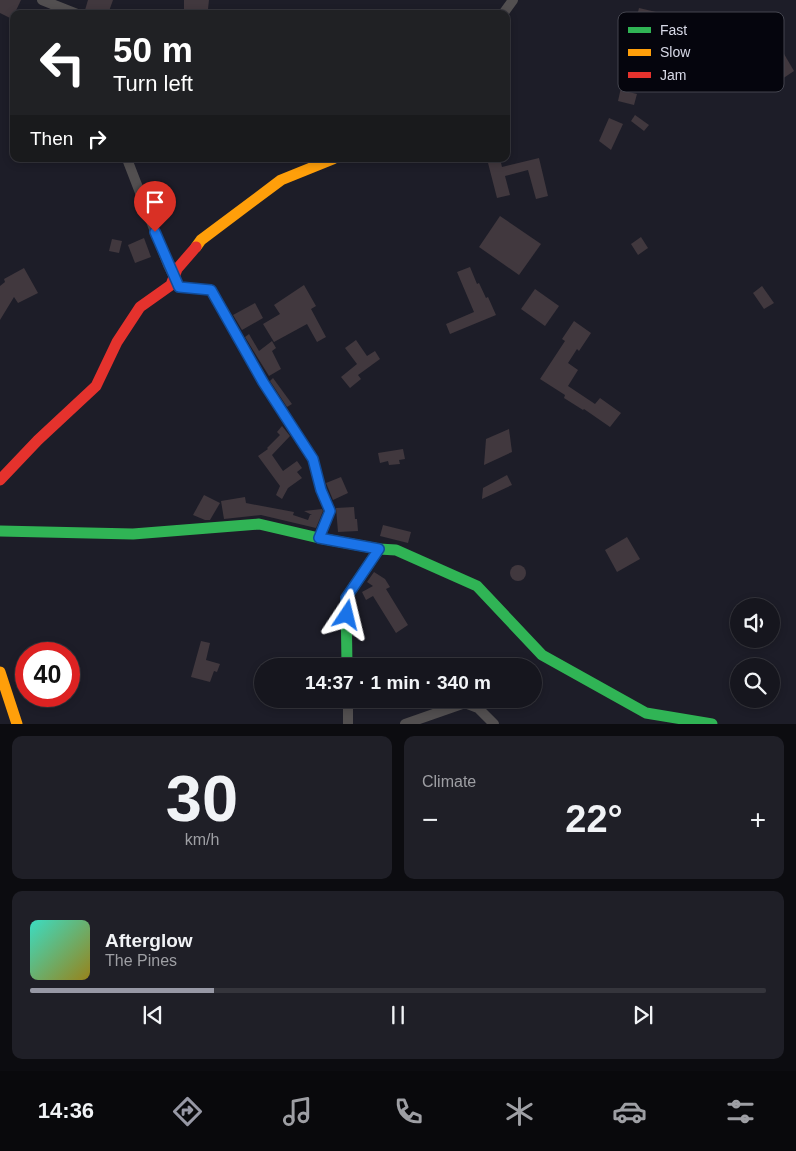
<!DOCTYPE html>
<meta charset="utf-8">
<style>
:root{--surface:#16161e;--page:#1f1f27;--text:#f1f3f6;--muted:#9e9fa4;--line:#35353c;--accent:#9798a5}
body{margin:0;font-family:Helvetica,sans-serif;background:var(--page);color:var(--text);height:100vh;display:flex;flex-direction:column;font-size:19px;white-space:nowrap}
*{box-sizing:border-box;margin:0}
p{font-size:16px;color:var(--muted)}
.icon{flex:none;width:28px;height:28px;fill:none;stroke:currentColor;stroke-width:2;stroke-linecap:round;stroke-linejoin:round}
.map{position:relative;height:724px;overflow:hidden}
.details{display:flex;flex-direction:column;gap:12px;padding:12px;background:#0c0c10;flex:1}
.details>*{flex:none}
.hud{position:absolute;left:10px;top:10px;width:500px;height:152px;border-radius:10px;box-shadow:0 2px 8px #0003,0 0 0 1px var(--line);background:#202124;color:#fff;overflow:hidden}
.tools{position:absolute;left:730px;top:598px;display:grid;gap:10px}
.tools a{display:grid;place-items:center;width:50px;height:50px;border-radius:50%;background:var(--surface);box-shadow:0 2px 8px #0003,0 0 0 1px var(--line);font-size:25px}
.speed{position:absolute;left:15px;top:642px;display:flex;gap:10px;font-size:25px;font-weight:700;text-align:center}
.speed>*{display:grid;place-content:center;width:65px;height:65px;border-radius:50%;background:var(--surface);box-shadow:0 2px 8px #0003,0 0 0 1px var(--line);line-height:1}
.speed .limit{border:8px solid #d22;background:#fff;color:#111}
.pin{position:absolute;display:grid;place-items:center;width:42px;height:42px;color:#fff;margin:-51px -21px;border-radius:50% 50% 50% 0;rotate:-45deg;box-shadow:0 0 5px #0007}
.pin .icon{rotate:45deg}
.me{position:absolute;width:55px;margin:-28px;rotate:10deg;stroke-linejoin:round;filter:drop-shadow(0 0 4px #0008)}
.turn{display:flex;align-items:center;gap:18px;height:105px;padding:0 20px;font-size:22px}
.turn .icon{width:65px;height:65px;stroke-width:2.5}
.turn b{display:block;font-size:35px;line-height:42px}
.then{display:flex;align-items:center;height:48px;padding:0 20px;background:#0003;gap:10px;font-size:19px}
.big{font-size:38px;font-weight:800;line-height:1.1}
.details .tile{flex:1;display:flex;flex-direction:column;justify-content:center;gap:8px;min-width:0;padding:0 18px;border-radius:10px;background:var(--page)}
.details .dial{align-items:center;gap:0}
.dial b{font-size:65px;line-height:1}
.song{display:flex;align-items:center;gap:15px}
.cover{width:60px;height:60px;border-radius:8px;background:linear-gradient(135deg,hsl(170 70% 55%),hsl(50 70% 35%))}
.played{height:5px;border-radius:2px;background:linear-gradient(90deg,var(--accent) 25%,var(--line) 25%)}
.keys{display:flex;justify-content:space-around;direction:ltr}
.heat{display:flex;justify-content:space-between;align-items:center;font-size:28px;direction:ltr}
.details .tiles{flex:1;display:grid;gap:12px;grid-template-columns:1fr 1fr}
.tile:last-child{grid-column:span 2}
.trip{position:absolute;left:254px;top:658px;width:288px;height:50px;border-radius:25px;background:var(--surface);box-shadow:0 2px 8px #0003,0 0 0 1px var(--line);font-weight:800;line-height:50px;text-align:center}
.tabs{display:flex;height:80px;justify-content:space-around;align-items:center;background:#09090c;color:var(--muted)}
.tabs .icon{width:35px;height:35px}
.tabs .on{color:var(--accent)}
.tabs b{font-size:22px;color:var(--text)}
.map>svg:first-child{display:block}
.building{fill:#41383e}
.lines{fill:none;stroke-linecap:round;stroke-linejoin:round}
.street{stroke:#524f50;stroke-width:10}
.fast{stroke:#30b455;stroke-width:11}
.slow{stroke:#ff9f0a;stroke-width:11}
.jam{stroke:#e5322d;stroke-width:11}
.route-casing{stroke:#114b97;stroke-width:12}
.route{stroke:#1a73e8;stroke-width:9}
.key{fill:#05050d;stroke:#44454f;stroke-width:1}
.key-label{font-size:14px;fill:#d8dae8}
</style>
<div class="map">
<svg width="796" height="724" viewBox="0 0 796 724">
<rect width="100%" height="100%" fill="#1d1d28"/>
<g class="building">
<path d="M 0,0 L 21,0 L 12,19 L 0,13 Z"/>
<path d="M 88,0 L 113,0 L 108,14 L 95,14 L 85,10 Z"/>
<path d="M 184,0 L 209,0 L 208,9 L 184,9 Z"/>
<path d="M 639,8 L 656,12 L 652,28 L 635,24 Z"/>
<path d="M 777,42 L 794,71 L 782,79 L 764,50 Z"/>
<path d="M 622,83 L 631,86 L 629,92 L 637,94 L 634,105 L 618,101 Z"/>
<path d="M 635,115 L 649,125 L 644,131 L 631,121 Z"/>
<path d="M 609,118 L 623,124 L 611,150 L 599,141 Z"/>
<path d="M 539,158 L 548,196 L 536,199 L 528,170 L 505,176 L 510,195 L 497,198 L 487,159 L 500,159 L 502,167 Z"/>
<path d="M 500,216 L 541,244 L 519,275 L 479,247 Z"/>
<path d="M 641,237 L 648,248 L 638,255 L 631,244 Z"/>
<path d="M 144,238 L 151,257 L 135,263 L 128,245 Z"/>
<path d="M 112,239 L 122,241 L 119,253 L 109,251 Z"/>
<path d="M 470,267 L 477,284 L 479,283 L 486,298 L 488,297 L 496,315 L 450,334 L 446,324 L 474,312 L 457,272 Z"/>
<path d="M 24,268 L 38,293 L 18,303 L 14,297 L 0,320 L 0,286 L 5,282 L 4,279 Z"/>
<path d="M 304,285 L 316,306 L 311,309 L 326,337 L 317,342 L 307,324 L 274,342 L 263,324 L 280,314 L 274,305 Z"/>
<path d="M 762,286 L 774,303 L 764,309 L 753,293 Z"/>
<path d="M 535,289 L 559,306 L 545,326 L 521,309 Z"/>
<path d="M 255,303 L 263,318 L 242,330 L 233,315 Z"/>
<path d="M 574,321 L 591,333 L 579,351 L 577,349 L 568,363 L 578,370 L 568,386 L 595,404 L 600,398 L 621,413 L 610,427 L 584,409 L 583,410 L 564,398 L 565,395 L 540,379 L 565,341 L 562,339 Z"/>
<path d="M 249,334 L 259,351 L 272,341 L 276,348 L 272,351 L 281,369 L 269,376 L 245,337 Z"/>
<path d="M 356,340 L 367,356 L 375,351 L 380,359 L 358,375 L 361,379 L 350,388 L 341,377 L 357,364 L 345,348 Z"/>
<path d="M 273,378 L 292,404 L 287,407 L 270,381 Z"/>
<path d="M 282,426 L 290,436 L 272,455 L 283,471 L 297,461 L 302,468 L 297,472 L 302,478 L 288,488 L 282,499 L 276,495 L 280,486 L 258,456 L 268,449 L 267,448 L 280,435 L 277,432 Z"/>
<path d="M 509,429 L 512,452 L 484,465 L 486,439 Z"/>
<path d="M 403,449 L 405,459 L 399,460 L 400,464 L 389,465 L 388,461 L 380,463 L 378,453 Z"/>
<path d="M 507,475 L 512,485 L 482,499 L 483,488 Z"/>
<path d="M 341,477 L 348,493 L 333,500 L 326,483 Z"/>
<path d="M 204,495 L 220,503 L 210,520 L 205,520 L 193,515 Z"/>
<path d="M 245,497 L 246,503 L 294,512 L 293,515 L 308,520 L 310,515 L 312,515 L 304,511 L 322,509 L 323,511 L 316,528 L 261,515 L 224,519 L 221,501 Z"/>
<path d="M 354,507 L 355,519 L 357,519 L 358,531 L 338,532 L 336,508 Z"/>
<path d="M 383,525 L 411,532 L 408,543 L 380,536 Z"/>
<path d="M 627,537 L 640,559 L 617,572 L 605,550 Z"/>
<circle cx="518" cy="573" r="8"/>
<path d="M 374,572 L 385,579 L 390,587 L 386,589 L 408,625 L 396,633 L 373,596 L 366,600 L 362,592 L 373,586 L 367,582 Z"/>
<path d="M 201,641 L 210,643 L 206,660 L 220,664 L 217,672 L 214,671 L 210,682 L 191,677 Z"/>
</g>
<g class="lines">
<g class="street">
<path d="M 42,0 L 77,14"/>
<path d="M 503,14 L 513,0"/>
<path d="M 127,159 L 168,265 L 179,287 L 211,290 L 263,382 L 313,459 L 321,490 L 330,511 L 319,538"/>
<path d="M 348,699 L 348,724"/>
<path d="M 405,724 L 465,703 L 478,708 L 494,724"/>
</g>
<g class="fast">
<path d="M 0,531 L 133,534 L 259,524 L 319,538 L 379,549"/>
<path d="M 347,666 L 346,598 L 379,549 L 396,550 L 477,586 L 542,655 L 646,713 L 712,724"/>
</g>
<g class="slow">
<path d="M 196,247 L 201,240 L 281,180 L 333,159"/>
<path d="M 0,672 L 17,724"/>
</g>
<path class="jam" d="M 0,480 L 38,440 L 96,386 L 117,342 L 140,307 L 171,285 L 177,269 L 196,247"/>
</g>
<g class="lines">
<g class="route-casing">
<path id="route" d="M 155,232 L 179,287 L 211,290 L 263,382 L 313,459 L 321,490 L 330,511 L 319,538 L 379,549 L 346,598 L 347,615"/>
</g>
<use href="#route" class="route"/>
</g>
<rect x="618" y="12" width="166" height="80" rx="8" class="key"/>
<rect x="628" y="27" width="23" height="6" fill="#30b455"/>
<rect x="628" y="49" width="23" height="7" fill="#ff9f0a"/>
<rect x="628" y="72" width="23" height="6" fill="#e5322d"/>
<g class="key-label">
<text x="660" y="35">Fast</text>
<text x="660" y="57">Slow</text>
<text x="660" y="80">Jam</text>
</g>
</svg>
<div class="tools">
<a><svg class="icon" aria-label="sound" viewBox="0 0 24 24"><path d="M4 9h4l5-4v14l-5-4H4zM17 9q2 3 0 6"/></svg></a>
<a><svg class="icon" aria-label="search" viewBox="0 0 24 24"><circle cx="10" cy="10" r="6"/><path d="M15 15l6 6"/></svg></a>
</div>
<div class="speed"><div class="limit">40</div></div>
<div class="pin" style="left:155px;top:232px;background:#d93025"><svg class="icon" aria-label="arrive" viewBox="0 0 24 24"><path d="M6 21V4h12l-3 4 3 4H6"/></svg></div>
<svg class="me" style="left:347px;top:615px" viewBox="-20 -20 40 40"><path d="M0-17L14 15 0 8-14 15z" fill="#1a73e8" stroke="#fff" stroke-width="4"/></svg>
<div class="trip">14:37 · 1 min · 340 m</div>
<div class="hud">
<div class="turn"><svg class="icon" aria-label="left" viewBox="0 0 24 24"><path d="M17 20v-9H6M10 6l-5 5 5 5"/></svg><div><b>50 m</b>Turn left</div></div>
<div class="then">Then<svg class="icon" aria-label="right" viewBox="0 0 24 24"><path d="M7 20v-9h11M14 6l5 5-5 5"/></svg></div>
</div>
</div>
<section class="details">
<div class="tiles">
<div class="tile dial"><b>30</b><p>km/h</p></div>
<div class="tile"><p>Climate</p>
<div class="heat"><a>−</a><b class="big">22°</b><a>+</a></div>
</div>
<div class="tile">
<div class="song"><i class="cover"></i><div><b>Afterglow</b><p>The Pines</p></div></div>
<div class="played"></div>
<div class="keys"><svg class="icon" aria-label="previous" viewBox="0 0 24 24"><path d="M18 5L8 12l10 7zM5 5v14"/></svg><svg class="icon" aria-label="pause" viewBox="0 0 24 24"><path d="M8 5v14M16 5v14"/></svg><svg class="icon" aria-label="next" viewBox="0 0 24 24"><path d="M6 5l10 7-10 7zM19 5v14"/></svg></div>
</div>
</div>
</section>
<nav class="tabs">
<b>14:36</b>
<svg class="icon on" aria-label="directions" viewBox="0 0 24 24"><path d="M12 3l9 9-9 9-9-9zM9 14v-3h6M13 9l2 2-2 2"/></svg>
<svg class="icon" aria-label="music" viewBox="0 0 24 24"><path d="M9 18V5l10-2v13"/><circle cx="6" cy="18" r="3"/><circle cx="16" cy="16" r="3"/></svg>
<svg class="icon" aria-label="phone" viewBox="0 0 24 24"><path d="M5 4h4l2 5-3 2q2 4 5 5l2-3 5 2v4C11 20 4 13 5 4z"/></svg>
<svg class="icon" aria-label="climate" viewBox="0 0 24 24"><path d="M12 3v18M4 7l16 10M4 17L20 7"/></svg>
<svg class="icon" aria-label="car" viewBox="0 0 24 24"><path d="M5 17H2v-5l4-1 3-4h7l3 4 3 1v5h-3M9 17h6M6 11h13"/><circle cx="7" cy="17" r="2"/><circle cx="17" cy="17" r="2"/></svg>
<svg class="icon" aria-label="filters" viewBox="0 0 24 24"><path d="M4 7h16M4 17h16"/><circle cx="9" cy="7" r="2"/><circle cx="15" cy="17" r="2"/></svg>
</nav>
